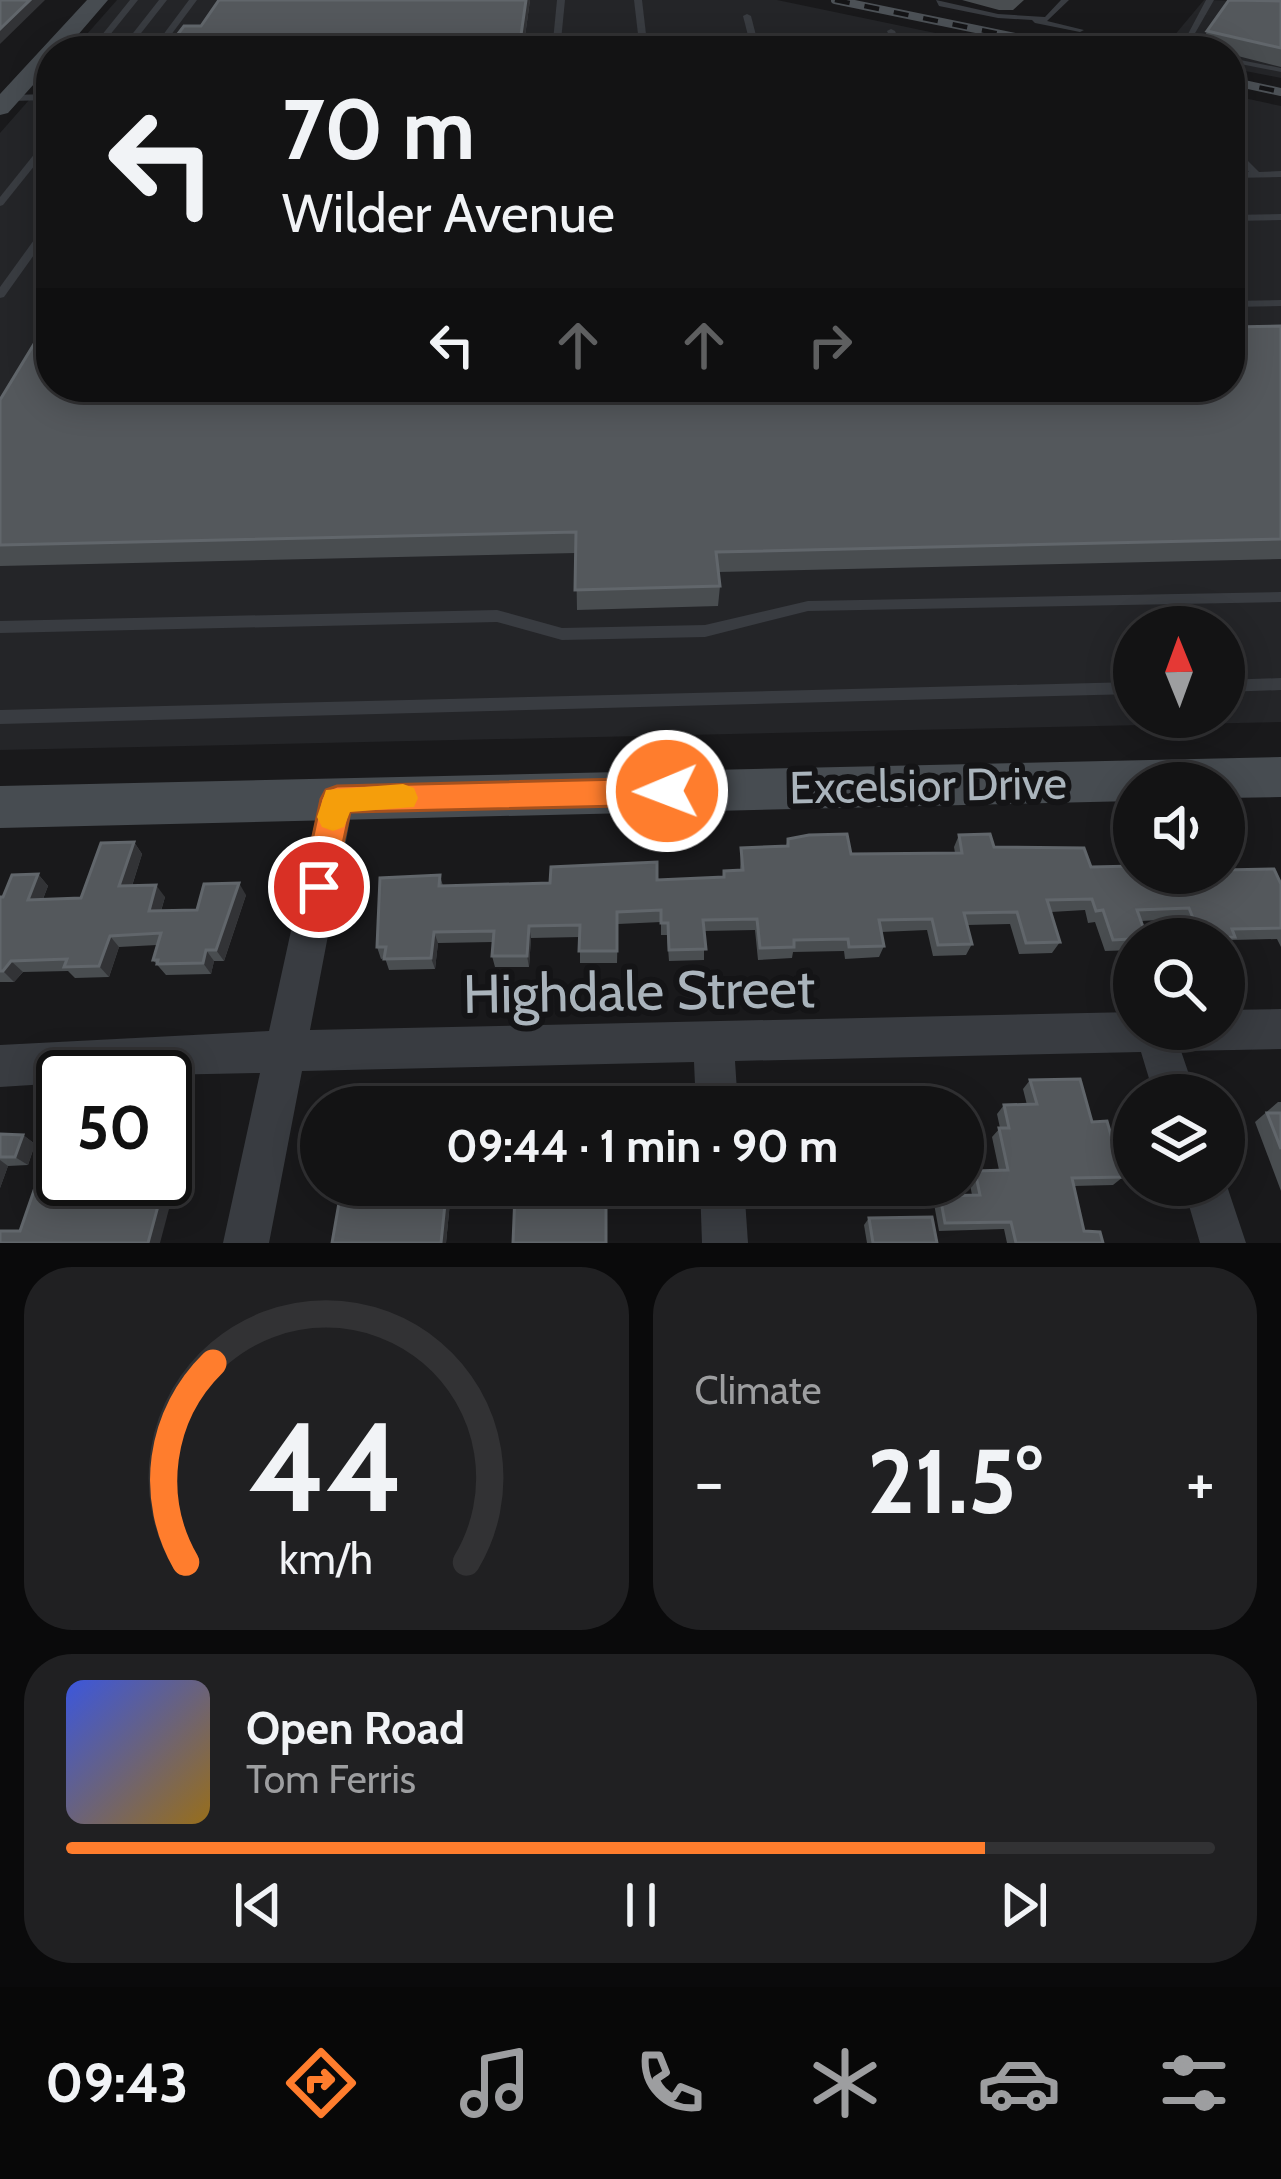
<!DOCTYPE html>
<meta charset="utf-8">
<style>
:root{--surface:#131314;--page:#202022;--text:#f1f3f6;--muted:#9d9ea0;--line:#323234;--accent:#ff7d2d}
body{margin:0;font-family:Cabin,sans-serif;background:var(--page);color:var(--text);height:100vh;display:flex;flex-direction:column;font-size:45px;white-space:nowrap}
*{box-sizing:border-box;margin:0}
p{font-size:39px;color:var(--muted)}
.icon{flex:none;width:66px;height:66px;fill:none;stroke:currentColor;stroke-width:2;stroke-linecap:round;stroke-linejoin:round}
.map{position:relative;height:1243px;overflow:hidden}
.drawer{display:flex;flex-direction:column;gap:24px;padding:24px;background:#0a0a0b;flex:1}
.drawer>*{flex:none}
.top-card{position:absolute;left:36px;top:36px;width:1209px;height:366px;border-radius:48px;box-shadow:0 6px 30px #0003,0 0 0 3px var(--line);background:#131314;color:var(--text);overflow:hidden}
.needle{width:78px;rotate:359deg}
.controls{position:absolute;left:1113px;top:606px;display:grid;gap:24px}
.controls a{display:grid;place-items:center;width:132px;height:132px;border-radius:50%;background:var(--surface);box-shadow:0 6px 30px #0003,0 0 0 3px var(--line);font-size:60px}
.speed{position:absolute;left:36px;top:1050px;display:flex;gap:24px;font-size:60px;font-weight:700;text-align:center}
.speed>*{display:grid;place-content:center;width:156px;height:156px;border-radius:50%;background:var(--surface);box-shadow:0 6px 30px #0003,0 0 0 3px var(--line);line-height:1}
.speed .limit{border:6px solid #111;border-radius:18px;background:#fff;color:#111}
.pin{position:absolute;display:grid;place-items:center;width:102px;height:102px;color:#fff;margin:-51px;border:6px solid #fff;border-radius:50%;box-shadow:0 3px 12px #0007}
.me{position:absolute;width:132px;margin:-66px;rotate:269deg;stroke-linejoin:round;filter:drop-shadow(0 0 9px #0008)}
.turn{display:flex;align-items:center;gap:42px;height:252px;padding:0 48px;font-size:54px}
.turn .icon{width:156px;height:156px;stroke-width:2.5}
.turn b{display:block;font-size:84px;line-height:102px}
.lanes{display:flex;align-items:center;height:114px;padding:0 48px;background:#0003;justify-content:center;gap:60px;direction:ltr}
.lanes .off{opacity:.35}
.big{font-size:90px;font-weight:700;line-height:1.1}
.drawer .tile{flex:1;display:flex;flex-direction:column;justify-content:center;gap:18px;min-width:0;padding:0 42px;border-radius:48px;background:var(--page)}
.drawer .dial{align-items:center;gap:0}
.dial svg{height:312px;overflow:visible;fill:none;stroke:var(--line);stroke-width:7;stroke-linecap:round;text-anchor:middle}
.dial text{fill:var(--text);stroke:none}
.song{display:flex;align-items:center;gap:36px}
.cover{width:144px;height:144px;border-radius:18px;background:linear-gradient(135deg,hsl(230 70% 55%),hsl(40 70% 35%))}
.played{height:12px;border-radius:6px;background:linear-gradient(90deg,var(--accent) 80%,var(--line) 80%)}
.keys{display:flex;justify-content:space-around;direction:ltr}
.heat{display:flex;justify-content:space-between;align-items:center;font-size:66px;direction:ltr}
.drawer .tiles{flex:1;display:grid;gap:24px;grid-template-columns:1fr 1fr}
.tile:last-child{grid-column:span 2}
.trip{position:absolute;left:300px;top:1086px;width:684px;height:120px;border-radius:60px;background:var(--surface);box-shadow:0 6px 30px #0003,0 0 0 3px var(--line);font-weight:700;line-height:120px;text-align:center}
.tabs{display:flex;height:192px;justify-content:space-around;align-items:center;background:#080808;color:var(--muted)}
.tabs .icon{width:84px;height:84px}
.tabs .selected{color:var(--accent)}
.tabs b{font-size:54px;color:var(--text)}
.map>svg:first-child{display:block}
.built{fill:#242528;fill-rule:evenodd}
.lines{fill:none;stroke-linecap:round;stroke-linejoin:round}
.lane{fill:#393c41;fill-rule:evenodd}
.street{fill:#393c41;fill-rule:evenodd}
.secondary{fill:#474c51;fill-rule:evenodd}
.rail-casing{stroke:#4c5156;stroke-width:8}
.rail{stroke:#141416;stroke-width:4.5;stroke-dasharray:15;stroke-linecap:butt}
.wall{fill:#494d50}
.shaded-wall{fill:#323336}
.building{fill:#54585c;stroke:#61666b;stroke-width:3}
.route{fill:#ff7d2d;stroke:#a6511d;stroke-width:3}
.slow{fill:#f59e0b}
.labels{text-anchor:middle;stroke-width:12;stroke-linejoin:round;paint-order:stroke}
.street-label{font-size:45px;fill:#aab4bc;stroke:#141416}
.near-street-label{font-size:54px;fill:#aab4bc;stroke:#141416}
</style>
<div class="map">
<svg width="1281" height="1243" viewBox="0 0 1281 1243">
<rect width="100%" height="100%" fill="#19191b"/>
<g class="built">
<path d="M 117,0 L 777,0 L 1021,51 L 72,51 Z"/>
<path d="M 1204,0 L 1281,2 L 1281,78 L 1230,68 L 1230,51 L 1163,49 Z"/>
<path d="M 51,75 L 51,387 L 1230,387 L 1230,95 L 1281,106 L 1281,722 L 0,750 L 0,133 ZM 1134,627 L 1224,627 L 1224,717 L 1134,717 Z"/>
</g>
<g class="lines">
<g class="lane">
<path d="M 130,0 L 138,0 L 97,51 L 89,51 Z"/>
<path d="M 159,0 L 167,0 L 127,51 L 119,51 Z"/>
<path d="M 189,0 L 197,0 L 159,51 L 151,51 Z"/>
<path d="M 557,0 L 565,0 L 560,51 L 552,51 Z"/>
<path d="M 634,0 L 642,0 L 648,51 L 640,51 Z"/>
<path d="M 936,0 L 998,14 L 1045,17 L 1061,0 L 1069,0 L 1047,21 L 1084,30 L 1080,32 L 1035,23 L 1032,20 L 998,18 L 939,6 Z"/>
<path d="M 1206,0 L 1214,0 L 1186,49 L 1189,51 L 1179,51 Z"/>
<path d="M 747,14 L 751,16 L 760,51 L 752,51 L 743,16 Z"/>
<path d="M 891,29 L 895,31 L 904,51 L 896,51 L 887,31 Z"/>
<path d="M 1230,58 L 1281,68 L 1281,72 L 1230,62 Z"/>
<path d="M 51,94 L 51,100 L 10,101 L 6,98 L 10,95 Z"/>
<path d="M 51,136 L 51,145 L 3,205 L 0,206 L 0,197 L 48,137 Z"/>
<path d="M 1230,143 L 1259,172 L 1281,171 L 1281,177 L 1230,178 L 1230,172 L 1249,172 L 1230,151 Z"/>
<path d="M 1281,214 L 1281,220 L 1230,221 L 1230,215 Z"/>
<path d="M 51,221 L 51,231 L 4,297 L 0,298 L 0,287 L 47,222 Z"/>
<path d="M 1281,300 L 1281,306 L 1230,307 L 1230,301 Z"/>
<path d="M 1281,592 L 1281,602 L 808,611 L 705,637 L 562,640 L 497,622 L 0,633 L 0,621 L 497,610 L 562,628 L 705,625 L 808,601 Z"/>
<path d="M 1281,678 L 1281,690 L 1224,692 L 1224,680 Z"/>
<path d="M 1134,682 L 1134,694 L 0,724 L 0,710 Z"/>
</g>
<g class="street">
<path d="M 337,784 L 349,789 L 354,799 L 310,1030 L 1134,1012 L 1134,1029 L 1224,1029 L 1224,1010 L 1281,1009 L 1281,1049 L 1181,1051 L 1196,1095 L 1154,1095 L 1141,1052 L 735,1061 L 738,1107 L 696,1107 L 694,1062 L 302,1071 L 269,1243 L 223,1243 L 260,1073 L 63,1077 L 63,1083 L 0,1087 L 0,1045 L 269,1031 L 320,799 L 325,789 Z"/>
<path d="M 1224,1177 L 1246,1243 L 1200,1243 L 1183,1185 L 1224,1185 Z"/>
<path d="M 700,1185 L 744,1185 L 748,1243 L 702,1243 Z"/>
</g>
<g class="secondary">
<path d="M 87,0 L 108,0 L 64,51 L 51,51 L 51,65 L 8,113 L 0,115 L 0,94 Z"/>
<path d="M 1281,757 L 1281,797 L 1224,798 L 1224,783 L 1134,783 L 1134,801 L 0,828 L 0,786 Z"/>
</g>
<g class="rail-casing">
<g id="rail">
<path d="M 835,0 L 1083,51"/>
<path d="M 1230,81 L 1281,92"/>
</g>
</g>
<use href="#rail" class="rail"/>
</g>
<g class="wall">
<path d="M 219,0 L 530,0 L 523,51 L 170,51 L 168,47 L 201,26 Z"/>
<path d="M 962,0 L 1024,0 L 1013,10 L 999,10 Z"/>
<path d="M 1281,1 L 1281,67 L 1230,54 L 1230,51 L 1217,51 L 1201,47 L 1207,31 Z"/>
<path d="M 1281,326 L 1281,559 L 718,572 L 720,586 L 718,606 L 577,610 L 576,553 L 0,566 L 0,400 L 51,387 L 1230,336 L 1234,327 Z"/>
<path d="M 959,835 L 994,847 L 1091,867 L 1130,866 L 1124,850 L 1132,838 L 1134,838 L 1134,873 L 1281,884 L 1281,947 L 1277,939 L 1232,940 L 1224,948 L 1224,939 L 1187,939 L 1180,919 L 1141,921 L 1134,939 L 1134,950 L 1105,951 L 1095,922 L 1088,923 L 1085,910 L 1051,912 L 1060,942 L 1052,953 L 1019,954 L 1010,924 L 967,925 L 972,944 L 966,955 L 933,956 L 927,930 L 881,932 L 884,946 L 879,957 L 845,959 L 844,951 L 793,952 L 792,958 L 758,960 L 755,930 L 704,931 L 704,960 L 669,961 L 667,935 L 661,935 L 661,922 L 618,924 L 617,963 L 580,963 L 580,937 L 531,938 L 529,967 L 495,967 L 492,956 L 493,942 L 438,943 L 435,969 L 389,970 L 385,958 L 381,959 L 377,947 L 440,875 L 443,886 L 723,877 L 724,871 L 740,870 L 741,848 L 786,846 L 788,839 L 851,854 L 955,853 L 954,847 Z"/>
<path d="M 134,842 L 142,854 L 132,886 L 165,897 L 161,911 L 197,910 L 246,895 L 224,961 L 214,961 L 211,974 L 166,975 L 153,960 L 157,945 L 119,947 L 109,977 L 75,978 L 68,971 L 23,972 L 14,982 L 0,982 L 0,897 L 3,897 L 38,874 L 48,886 L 43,899 L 81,898 Z"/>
<path d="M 1030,1080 L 1092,1122 L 1123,1177 L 1113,1185 L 1074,1186 L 1084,1231 L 1103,1243 L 1007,1243 L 1004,1229 L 939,1231 L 934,1204 L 940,1196 L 972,1195 L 969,1179 L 975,1171 L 999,1170 L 992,1137 L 1000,1128 L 997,1114 L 1004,1105 L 1027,1105 L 1023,1089 Z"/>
<path d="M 1278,1102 L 1281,1102 L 1281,1191 L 1255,1122 Z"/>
<path d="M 0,1134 L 23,1135 L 35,1144 L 28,1165 L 8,1166 L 0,1188 Z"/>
<path d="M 644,1185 L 645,1199 L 638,1200 L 638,1209 L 607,1209 L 515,1202 L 450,1202 L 446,1243 L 332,1243 L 338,1205 L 331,1197 Z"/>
<path d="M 810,1185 L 876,1185 L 874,1189 L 811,1190 Z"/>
<path d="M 869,1218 L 937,1243 L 867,1243 L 864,1225 Z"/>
</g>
<g class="shaded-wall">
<path d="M 30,0 L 45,0 L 0,44 L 0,29 Z"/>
<path d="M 526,0 L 530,0 L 523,51 L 521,35 Z"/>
<path d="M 134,842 L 142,854 L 128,898 L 119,886 Z"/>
<path d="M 38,874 L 48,886 L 38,911 L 28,900 Z"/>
<path d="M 239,883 L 246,895 L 224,961 L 216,950 Z"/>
<path d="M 156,885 L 165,897 L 157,923 L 149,911 Z"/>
<path d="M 529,926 L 531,938 L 529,967 L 527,956 Z"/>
<path d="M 434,932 L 438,943 L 435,969 L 431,958 Z"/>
<path d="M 110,936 L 119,947 L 109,977 L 99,966 Z"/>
<path d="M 206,950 L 214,961 L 211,974 L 203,963 Z"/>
<path d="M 11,961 L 23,972 L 14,982 L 3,971 Z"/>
<path d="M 23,1135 L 35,1144 L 28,1165 L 15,1157 Z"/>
<path d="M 174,1147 L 183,1156 L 160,1243 L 148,1243 Z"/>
<path d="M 0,1160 L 8,1166 L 0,1188 Z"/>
<path d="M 446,1194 L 450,1202 L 446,1243 L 441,1243 Z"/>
</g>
<g class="building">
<path d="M 0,0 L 30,0 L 0,29 Z"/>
<path d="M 219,0 L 526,0 L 521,35 L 511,35 L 510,45 L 168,47 L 184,26 L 201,26 Z"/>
<path d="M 1229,0 L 1281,1 L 1281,48 L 1207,31 Z"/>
<path d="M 733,36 L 737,51 L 702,51 L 700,37 Z"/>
<path d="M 51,316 L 51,387 L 1230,387 L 1230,336 L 1240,336 L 1234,327 L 1281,326 L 1281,539 L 716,552 L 720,586 L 575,590 L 576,532 L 0,545 L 0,400 Z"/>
<path d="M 847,834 L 851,854 L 962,853 L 959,835 L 990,834 L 994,847 L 1084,848 L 1091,867 L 1134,866 L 1134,873 L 1224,873 L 1224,870 L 1274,869 L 1281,884 L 1281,928 L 1232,929 L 1235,937 L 1201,938 L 1189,908 L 1137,910 L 1147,938 L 1113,940 L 1103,910 L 1096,911 L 1092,899 L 1047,900 L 1060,942 L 1026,943 L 1017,912 L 964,913 L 972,944 L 938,945 L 932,919 L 879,920 L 884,946 L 849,947 L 848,939 L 794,940 L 794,947 L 760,948 L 757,919 L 703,920 L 706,949 L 669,950 L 668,923 L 661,923 L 661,910 L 617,912 L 617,951 L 579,951 L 580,925 L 529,926 L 527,956 L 492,956 L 494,931 L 434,932 L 431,958 L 384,959 L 386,947 L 377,947 L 380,878 L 440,875 L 439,886 L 550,883 L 551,867 L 657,862 L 657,880 L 724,877 L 724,871 L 743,870 L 741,848 L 788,846 L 788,839 L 809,835 Z"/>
<path d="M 134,842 L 119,886 L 156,885 L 149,911 L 197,910 L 204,884 L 239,883 L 216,950 L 206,950 L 203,963 L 157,964 L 158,960 L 153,960 L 161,933 L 110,936 L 99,966 L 64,967 L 67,959 L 11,961 L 3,971 L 0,971 L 0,897 L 3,897 L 12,875 L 38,874 L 28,900 L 81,898 L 101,843 Z"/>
<path d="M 1080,1079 L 1092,1122 L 1107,1121 L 1123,1177 L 1072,1178 L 1084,1231 L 1100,1232 L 1103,1243 L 1016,1243 L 1011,1222 L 945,1223 L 940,1196 L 980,1195 L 975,1171 L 1008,1170 L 999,1128 L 1009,1128 L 1004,1105 L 1037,1104 L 1030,1080 Z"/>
<path d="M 1267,1113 L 1281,1113 L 1281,1149 Z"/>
<path d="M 0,1134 L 23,1135 L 15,1157 L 0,1157 Z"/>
<path d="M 165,1147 L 174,1147 L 148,1243 L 0,1243 L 0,1231 L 20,1231 L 39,1176 L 63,1171 L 63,1179 L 165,1179 Z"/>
<path d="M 333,1185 L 644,1185 L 645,1191 L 638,1192 L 638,1201 L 606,1201 L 606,1243 L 513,1243 L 515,1194 L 446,1194 L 441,1243 L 332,1243 L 340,1197 L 331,1197 Z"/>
<path d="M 932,1217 L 937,1243 L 873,1243 L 869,1218 Z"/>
</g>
<path class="route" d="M 667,778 L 678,782 L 683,791 L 678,801 L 667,805 L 350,812 L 331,898 L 319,902 L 307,898 L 302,887 L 321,799 L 326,790 L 337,786 Z"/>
<path class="slow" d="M 403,784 L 414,788 L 418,798 L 414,807 L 350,812 L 344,827 L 333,831 L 322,827 L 317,817 L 326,790 Z"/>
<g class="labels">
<g class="street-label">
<text transform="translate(928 785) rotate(-1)" y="16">Excelsior Drive</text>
</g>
<g class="near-street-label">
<text transform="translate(639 991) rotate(-1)" y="19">Highdale Street</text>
</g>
</g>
</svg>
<div class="controls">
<a><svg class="needle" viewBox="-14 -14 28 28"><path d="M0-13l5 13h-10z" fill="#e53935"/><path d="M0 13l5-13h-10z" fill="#9d9ea0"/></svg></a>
<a><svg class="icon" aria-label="sound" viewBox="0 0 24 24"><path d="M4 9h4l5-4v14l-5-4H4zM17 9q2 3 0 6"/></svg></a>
<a><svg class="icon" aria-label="search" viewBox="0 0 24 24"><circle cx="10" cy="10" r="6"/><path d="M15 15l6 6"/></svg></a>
<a><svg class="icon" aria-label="layers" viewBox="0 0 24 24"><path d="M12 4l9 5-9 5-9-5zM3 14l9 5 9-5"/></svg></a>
</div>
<div class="speed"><div class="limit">50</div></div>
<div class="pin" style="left:319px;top:887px;background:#d93025"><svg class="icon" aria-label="arrive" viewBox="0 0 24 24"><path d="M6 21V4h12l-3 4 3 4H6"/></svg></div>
<svg class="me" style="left:667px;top:791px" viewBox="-20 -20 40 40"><circle r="17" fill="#ff7d2d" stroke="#fff" stroke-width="3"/><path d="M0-11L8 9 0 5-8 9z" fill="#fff"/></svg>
<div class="trip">09:44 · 1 min · 90 m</div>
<div class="top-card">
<div class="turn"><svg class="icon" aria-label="left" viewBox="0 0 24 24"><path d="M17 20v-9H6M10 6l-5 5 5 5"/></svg><div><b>70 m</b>Wilder Avenue</div></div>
<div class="lanes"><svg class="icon" aria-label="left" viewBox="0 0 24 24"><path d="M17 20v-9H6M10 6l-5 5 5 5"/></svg><svg class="icon off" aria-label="ahead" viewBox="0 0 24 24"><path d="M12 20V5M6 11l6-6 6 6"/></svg><svg class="icon off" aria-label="ahead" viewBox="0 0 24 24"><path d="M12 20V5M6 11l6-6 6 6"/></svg><svg class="icon off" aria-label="right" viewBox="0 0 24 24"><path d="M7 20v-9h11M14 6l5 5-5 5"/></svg></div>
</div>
</div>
<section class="drawer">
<div class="tiles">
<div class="tile dial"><svg viewBox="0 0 100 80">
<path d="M14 69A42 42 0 1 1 86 69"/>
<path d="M14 69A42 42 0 0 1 21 18" stroke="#ff7d2d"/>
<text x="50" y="56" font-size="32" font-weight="700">44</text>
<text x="50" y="72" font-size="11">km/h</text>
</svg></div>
<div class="tile"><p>Climate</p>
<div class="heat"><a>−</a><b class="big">21.5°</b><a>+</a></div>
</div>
<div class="tile">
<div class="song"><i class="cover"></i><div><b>Open Road</b><p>Tom Ferris</p></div></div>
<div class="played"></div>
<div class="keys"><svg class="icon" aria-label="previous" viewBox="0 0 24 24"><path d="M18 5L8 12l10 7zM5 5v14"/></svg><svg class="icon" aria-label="pause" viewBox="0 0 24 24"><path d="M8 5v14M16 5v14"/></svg><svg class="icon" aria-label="next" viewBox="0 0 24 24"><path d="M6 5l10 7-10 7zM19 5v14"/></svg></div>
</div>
</div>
</section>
<nav class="tabs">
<b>09:43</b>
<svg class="icon selected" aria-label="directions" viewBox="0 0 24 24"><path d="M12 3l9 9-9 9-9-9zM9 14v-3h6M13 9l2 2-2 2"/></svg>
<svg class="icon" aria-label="music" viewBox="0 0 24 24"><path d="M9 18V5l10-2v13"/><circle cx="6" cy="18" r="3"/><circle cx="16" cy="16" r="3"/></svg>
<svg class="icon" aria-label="phone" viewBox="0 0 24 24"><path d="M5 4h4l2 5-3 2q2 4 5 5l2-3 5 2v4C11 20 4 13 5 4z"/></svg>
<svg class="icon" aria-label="climate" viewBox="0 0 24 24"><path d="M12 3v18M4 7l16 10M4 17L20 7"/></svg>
<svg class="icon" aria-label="car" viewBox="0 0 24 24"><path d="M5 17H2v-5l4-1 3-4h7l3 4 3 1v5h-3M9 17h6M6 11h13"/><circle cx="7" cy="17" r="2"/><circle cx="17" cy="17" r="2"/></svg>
<svg class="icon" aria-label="filters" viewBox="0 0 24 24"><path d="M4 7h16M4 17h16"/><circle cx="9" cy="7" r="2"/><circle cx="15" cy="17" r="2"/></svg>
</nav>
